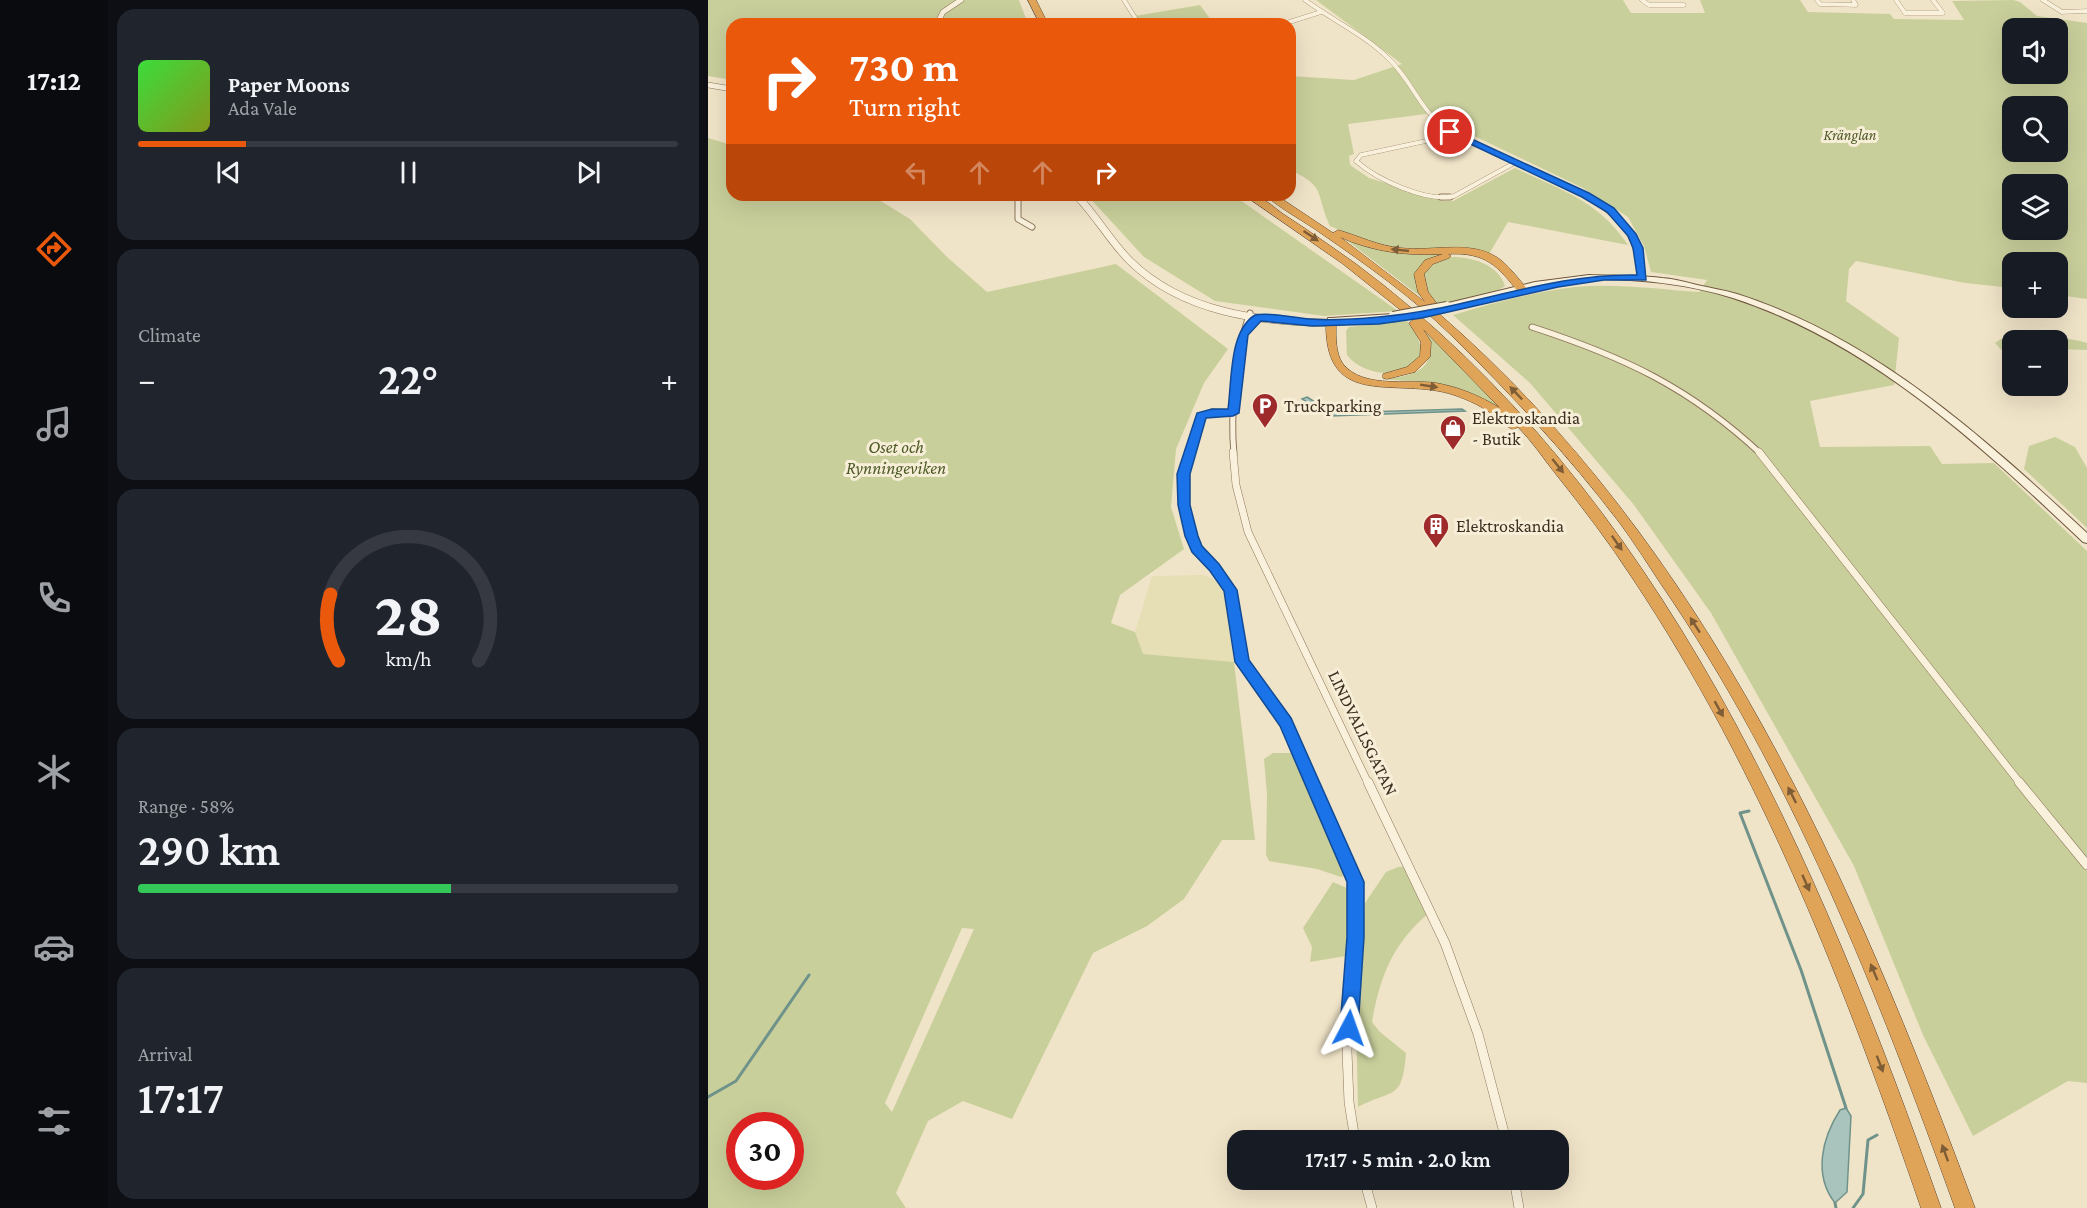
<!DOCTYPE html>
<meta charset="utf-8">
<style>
:root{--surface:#171b24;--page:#20242c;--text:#f1f3f6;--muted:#9ea1a6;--line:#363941;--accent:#ea580c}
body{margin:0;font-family:"Crimson Pro",serif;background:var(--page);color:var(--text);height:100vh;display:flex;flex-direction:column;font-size:22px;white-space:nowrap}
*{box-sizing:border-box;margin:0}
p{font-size:20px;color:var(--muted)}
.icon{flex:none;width:33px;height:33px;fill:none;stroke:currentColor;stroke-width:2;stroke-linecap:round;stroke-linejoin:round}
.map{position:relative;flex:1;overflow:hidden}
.drawer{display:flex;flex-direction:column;gap:9px;padding:9px;background:#0d0f14;width:600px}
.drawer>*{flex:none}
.hud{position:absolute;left:18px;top:18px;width:570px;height:183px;border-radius:18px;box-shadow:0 6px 24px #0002;background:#ea580c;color:#fff;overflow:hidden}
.tools{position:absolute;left:1294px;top:18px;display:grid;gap:12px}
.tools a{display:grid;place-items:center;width:66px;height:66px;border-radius:12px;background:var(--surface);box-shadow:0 6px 24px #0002;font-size:30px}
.speed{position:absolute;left:18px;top:1112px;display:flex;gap:12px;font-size:30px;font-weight:700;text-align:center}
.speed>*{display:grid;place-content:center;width:78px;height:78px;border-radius:50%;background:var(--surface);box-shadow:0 6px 24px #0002;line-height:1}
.speed .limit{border:9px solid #d22;background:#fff;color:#111}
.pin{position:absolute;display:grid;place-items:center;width:51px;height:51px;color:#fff;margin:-26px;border:3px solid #fff;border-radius:50%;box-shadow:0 2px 6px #0007}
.me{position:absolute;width:66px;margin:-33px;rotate:4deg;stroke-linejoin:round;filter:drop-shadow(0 0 4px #0008)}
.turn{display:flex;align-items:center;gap:21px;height:126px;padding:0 24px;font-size:27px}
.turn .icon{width:78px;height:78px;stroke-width:2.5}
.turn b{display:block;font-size:42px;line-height:51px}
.lanes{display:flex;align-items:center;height:57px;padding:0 24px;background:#0003;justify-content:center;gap:30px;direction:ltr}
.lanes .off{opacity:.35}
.big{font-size:45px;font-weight:600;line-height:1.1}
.drawer .widget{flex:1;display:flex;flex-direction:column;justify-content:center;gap:9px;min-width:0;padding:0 21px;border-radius:18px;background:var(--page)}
.drawer .dial{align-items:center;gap:0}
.dial svg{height:156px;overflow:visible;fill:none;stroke:var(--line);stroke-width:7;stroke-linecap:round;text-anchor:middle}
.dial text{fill:var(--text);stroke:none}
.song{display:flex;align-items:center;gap:18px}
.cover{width:72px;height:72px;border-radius:9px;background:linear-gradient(135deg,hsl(120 70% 55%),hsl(70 70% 35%))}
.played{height:6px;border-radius:3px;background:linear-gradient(90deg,var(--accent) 20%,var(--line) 20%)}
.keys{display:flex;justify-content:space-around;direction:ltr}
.heat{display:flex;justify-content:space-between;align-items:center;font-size:33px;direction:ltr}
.charge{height:9px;border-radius:4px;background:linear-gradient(90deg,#34c759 58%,var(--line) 0)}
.trip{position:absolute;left:519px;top:1130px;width:342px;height:60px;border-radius:18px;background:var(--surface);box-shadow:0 6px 24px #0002;font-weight:600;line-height:60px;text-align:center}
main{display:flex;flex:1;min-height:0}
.tabs{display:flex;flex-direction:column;width:108px;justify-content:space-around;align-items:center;background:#090b0e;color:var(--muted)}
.tabs .icon{width:42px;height:42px}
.tabs .on{color:var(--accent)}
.tabs b{font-size:27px;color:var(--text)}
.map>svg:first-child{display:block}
.farmland{fill:#e6deb5}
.green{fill:#c9cf9b;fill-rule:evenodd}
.water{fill:#a9c4bc;stroke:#6f938a;stroke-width:1.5}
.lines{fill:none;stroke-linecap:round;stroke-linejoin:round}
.stream{stroke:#6f938a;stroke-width:3}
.minor-far3-casing{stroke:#8d765c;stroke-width:4.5}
.minor-far2-casing{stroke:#8d765c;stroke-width:7}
.minor-far1-casing{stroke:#8d765c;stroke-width:8}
.minor-casing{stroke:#8d765c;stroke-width:10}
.tertiary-far1-casing{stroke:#8d765c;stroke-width:6}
.tertiary-casing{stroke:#8d765c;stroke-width:8}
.secondary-casing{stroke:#6f573f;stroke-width:2}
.motorway-casing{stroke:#5b4430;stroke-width:1}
.minor-far3{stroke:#faf1dc;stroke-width:4}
.minor-far2{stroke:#faf1dc;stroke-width:5}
.minor-far1{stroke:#faf1dc;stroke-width:7}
.minor{stroke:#faf1dc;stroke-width:9}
.tertiary-far1{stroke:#faf1dc;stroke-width:5}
.tertiary{stroke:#faf1dc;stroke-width:7}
.secondary{fill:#faf1dc;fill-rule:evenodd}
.motorway{fill:#e0a458;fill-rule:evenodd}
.secondary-bridge-casing{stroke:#6f573f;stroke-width:10;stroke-linecap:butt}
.secondary-bridge{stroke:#faf1dc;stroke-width:8}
.oneway{fill:#7e5d36}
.route{fill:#1a73e8;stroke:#114b97;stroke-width:1.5}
.labels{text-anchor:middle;stroke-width:6;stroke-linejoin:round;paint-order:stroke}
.far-park-label{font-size:15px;font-style:italic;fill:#4d5a26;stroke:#f7eed8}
.poi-label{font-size:18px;fill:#3d2e20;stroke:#f7eed8;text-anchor:start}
.park-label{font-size:18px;font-style:italic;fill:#4d5a26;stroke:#f7eed8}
.street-label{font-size:18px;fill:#3d2e20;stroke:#f7eed8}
</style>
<main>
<nav class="tabs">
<b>17:12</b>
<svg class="icon on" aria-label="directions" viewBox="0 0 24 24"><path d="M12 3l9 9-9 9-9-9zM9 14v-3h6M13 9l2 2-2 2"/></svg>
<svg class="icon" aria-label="music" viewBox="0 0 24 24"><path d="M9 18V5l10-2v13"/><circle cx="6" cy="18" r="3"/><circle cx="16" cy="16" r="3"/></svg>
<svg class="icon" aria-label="phone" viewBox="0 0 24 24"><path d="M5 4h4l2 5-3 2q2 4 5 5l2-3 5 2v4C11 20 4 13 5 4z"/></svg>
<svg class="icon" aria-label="climate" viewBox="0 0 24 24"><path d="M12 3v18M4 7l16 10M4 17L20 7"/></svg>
<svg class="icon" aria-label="car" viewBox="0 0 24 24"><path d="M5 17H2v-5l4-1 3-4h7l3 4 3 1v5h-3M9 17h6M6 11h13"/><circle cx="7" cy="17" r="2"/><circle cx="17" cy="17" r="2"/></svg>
<svg class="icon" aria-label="filters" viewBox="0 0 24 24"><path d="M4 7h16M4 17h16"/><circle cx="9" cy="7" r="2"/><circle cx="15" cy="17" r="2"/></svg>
</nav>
<section class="drawer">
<div class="widget">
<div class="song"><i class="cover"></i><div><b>Paper Moons</b><p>Ada Vale</p></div></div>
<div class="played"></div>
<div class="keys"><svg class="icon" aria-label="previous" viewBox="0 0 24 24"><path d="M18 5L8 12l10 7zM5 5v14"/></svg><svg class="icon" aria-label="pause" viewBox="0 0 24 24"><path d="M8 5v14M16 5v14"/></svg><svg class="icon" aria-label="next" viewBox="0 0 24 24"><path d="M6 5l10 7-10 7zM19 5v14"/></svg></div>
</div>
<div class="widget"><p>Climate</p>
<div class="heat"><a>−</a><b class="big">22°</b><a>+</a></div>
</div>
<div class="widget dial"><svg viewBox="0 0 100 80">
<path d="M14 69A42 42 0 1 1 86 69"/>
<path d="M14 69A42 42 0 0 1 10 35" stroke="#ea580c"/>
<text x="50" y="56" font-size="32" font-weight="700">28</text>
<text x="50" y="72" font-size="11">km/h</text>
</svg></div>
<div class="widget"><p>Range · 58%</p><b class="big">290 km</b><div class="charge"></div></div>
<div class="widget"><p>Arrival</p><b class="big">17:17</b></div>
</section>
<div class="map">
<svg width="1379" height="1208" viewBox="0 0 1379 1208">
<rect width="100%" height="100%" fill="#f0e4c8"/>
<path class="farmland" d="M 495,575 L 509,580 L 516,590 L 526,662 L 435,654 L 427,632 L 444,576 Z"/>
<g class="green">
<path d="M 0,0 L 311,0 L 320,24 L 24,24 L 24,80 L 0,76 Z"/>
<path d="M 608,0 L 915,0 L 923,13 L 997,13 L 992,0 L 1092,0 L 1100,12 L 1182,14 L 1186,19 L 1256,20 L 1244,1 L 1305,0 L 1312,2 L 1329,16 L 1379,23 L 1379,299 L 1350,295 L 1350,262 L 1305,262 L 1305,288 L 1257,283 L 1148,261 L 1141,269 L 1138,301 L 1191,338 L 1186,385 L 1102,401 L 1112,447 L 1222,446 L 1234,464 L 1286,463 L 1379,551 L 1379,1083 L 1360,1081 L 1265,1136 L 1215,1035 L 1146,866 L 1003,613 L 926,505 L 822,383 L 745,315 C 785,303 825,292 867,287 C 908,283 950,289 991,292 L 999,280 L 943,272 L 936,246 L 920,217 L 875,188 L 739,123 L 726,113 L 640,124 L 646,154 L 641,156 L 642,165 L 661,178 L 737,201 L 745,201 L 807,168 C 853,190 891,201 920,245 L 800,222 L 781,254 L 686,247 L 656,240 L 622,226 C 607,193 619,187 582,170 L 582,76 L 646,80 L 694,64 ZM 1305,28 L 1350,28 L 1350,74 L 1305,74 ZM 1305,106 L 1350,106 L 1350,152 L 1305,152 ZM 1305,184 L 1350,184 L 1350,230 L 1305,230 Z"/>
<path d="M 492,5 L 506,24 L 434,24 L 427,16 Z"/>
<path d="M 0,138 L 24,145 L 24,195 L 163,195 L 202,219 L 239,257 L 279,292 L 408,264 L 520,349 L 496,383 L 468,449 L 463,507 L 476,549 L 412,595 L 403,623 L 427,632 L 435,654 L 526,662 L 547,840 L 514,840 L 476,899 L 439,926 L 385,953 L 304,1119 L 255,1101 L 220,1121 L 188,1193 L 198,1208 L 0,1208 ZM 254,928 L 266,929 L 184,1112 L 177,1103 ZM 32,1125 L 82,1125 L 82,1176 L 32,1176 Z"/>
<path d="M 379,195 L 525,195 L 690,311 L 616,316 L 507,301 L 436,257 Z"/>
<path d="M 637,239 L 684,252 L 746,253 C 730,255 719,258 709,270 L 717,300 Z"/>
<path d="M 740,257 C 761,256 790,263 797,286 L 787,292 L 729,306 L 716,285 L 714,275 L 728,261 Z"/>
<path d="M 699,321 C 744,375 664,388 639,355 L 638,331 L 641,327 Z"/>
<path d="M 1311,330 L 1372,341 L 1379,343 L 1379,350 L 1350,349 L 1350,340 L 1305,340 L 1305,356 L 1297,354 L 1287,343 L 1293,339 L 1308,339 Z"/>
<path d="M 718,331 L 798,412 L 723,383 L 674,379 C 705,377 733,369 718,331 Z"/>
<path d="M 1347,437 L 1367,447 L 1379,468 L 1379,528 L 1316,469 L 1321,446 Z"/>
<path d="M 565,753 L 587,753 C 619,781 629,835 639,875 L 633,877 L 609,869 L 561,861 L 558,855 L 559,795 L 556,759 Z"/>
<path d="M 690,867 L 700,867 L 721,913 C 685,943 672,976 664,1022 L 672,1032 L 698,1053 C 694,1101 687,1088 650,1107 L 648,1015 L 657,903 L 678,872 Z"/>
<path d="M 625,882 L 641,889 L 638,956 L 602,962 L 604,947 L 595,928 Z"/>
</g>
<g class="water">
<path d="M 599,397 L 624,413 L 754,409 L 757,411 L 622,416 L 594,399 Z"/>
<path d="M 1138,1108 L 1143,1116 L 1139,1192 L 1127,1203 C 1105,1175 1114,1138 1132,1110 Z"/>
</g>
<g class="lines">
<g class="stream">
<path d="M 1041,811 L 1032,813 L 1093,970 L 1138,1108"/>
<path d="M 0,1097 L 28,1081 L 101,975"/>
<path d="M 1127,1203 L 1128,1208"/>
<path d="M 1145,1208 L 1155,1194 L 1160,1140 L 1169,1135"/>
</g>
<g class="minor-far3-casing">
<g id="minor-far3">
<path d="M 416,0 L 431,24"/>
<path d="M 597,0 C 624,20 657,35 681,59 C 705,82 711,110 740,130 L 884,199"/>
<path d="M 934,0 L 941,5 L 976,5"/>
<path d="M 1109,0 L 1112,4 L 1148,5 L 1145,0"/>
<path d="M 1188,0 L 1197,13 L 1235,13 L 1225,0"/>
<path d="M 1335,0 L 1354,12 L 1379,11"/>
<path d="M 575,24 L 613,12"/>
<path d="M 742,132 L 718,141 L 653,155 L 648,161 C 668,179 719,203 746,196 L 808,162"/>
<path d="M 310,195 L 310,199"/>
</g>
</g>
<g class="minor-far2-casing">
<g id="minor-far2">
<path d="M 310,197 L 310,219 L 324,227"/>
<path d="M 733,197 L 742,197"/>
<path d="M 881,197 C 919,220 928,235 935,278"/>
<path d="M 824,327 C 916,357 981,387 1053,454"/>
<path d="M 480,454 L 493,416 L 504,412 L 525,413"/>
<path d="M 526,454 C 522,414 528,350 542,313"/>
</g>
</g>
<g class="minor-far1-casing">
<g id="minor-far1">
<path d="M 480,452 L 474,487 L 488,548 L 519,583 L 525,603 L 535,662 L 578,722 L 604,783"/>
<path d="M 525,452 L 528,485 L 540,532 L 660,783"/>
<path d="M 1051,452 L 1312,783"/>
</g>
</g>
<g class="minor-casing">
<g id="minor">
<path d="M 604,782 L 647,882 L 647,937 L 639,1051 L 641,1102 L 647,1140"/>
<path d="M 660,782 L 737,943 L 770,1034 L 798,1140"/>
<path d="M 1311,782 L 1379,865"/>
<path d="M 656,1179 L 664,1208"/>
<path d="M 806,1179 L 811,1208"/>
</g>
</g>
<g class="tertiary-far1-casing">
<g id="tertiary-far1">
<path d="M 229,24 L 235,12 L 253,0"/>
<path d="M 0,85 L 24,89"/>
<path d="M 368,195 L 371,199"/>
</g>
</g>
<g class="tertiary-casing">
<path id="tertiary" d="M 370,197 C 389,217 403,242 422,261 C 475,313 552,322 623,323"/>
</g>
<g class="secondary-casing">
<g id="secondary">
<path d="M 881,275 C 905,276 930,275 954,278 C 966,279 978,282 989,285 C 1002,288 1016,290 1029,294 C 1167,338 1275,437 1379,533 L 1379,543 L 1375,542 C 1271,444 1163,343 1025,298 C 981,284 927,278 881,279 C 833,281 785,297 739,308 L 735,306 L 736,304 L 827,282 Z"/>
<path d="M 685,314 L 688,314 L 691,319 L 690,321 L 623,325 L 619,323 L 620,318 L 623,318 Z"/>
</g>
</g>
<g class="motorway-casing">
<g id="motorway">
<path d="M 320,0 L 328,0 L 340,24 L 332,24 Z"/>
<path d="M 536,195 C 540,195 545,195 549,196 C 558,200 567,208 575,214 C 600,230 624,247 648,264 C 954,492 1110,859 1233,1208 L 1213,1208 C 1138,988 1054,773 925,579 C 901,542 875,508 847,473 C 835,458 824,441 810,427 C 806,429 806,430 802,428 C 797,425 792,419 787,416 C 775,407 761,400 746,395 C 690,376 617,412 618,323 L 623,320 L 628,323 C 628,336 627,353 635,364 C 655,389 700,379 728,383 C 751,387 772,396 792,408 L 715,329 L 723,342 L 722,357 L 707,372 L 679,379 L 675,378 L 675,374 L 699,367 L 712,356 L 713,342 L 701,323 L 705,320 L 635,264 Z"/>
<path d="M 557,195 L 568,195 L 625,233 L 630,230 C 651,236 670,246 693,248 C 726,252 766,238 794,261 C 803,269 811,279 819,289 L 819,293 L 811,293 C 790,266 778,252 740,254 L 743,256 L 741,258 L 725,264 L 716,274 L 720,292 L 733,309 L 729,312 C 1000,546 1145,880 1267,1208 L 1247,1208 C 1169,991 1084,775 953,584 C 939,563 926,542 911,522 C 860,455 803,394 743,335 C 704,297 659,265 614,234 C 596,221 574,210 557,195 ZM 632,237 C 665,252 699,256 735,254 L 717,260 L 706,274 L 710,292 L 717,302 Z"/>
</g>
</g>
<use href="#minor-far3" class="minor-far3"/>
<use href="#minor-far2" class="minor-far2"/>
<use href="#minor-far1" class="minor-far1"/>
<use href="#minor" class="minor"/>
<use href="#tertiary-far1" class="tertiary-far1"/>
<use href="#tertiary" class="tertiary"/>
<use href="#secondary" class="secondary"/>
<use href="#motorway" class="motorway"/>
<g class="secondary-bridge-casing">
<path id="secondary-bridge" d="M 685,316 L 739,306"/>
</g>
<use href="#secondary-bridge" class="secondary-bridge"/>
</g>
<defs><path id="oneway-solid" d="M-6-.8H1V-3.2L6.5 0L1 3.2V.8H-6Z" transform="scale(1.5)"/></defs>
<g class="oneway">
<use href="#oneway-solid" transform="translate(603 236) rotate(34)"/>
<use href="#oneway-solid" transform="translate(692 250) rotate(-174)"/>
<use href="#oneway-solid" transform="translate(721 386) rotate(9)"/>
<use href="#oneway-solid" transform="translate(808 393) rotate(-134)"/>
<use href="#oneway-solid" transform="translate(850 466) rotate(51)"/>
<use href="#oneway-solid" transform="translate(909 543) rotate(55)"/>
<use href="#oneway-solid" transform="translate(987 625) rotate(-123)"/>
<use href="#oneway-solid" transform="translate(1011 709) rotate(61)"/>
<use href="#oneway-solid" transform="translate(1084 795) rotate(-117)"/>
<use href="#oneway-solid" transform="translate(1098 883) rotate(66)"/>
<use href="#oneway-solid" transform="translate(1166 972) rotate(-113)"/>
<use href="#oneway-solid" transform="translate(1172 1064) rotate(69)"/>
<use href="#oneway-solid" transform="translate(1237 1153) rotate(-110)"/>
</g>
<path class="route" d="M 742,129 L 881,193 L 906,208 L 928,234 L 935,248 L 938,280 L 896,280 L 850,287 L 714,318 L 671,324 L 604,326 L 553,321 L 540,335 L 531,413 L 525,416 L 498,418 L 482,474 L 482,505 L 490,536 L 494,546 L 511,564 L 529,590 L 541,660 L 583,718 L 656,882 L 656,937 L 650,1028 L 647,1034 L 641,1037 L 634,1034 L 632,1028 L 639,937 L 639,882 L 572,726 L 527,662 L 516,591 L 502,571 L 484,552 L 477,536 L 470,505 L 469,474 L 489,413 L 504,409 L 520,409 C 524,380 521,331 547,315 C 564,312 585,318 602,319 C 624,321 649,319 671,317 C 759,310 840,273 929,275 L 925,248 L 920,236 L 899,212 L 874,197 L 739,133 L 739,130 Z"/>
<defs>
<g id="parking-pin" transform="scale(1.35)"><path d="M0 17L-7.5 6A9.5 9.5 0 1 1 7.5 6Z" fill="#9e2a2b" stroke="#f7eed8"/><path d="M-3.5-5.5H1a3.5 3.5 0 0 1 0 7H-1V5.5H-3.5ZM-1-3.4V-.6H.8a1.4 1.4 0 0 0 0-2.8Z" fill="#fff"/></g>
<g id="shop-pin" transform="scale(1.35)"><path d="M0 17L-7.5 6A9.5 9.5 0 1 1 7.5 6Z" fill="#9e2a2b" stroke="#f7eed8"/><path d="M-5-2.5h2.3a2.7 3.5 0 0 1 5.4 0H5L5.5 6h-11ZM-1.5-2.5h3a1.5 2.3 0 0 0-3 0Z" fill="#fff"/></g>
<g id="building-pin" transform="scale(1.35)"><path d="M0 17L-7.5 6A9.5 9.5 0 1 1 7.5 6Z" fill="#9e2a2b" stroke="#f7eed8"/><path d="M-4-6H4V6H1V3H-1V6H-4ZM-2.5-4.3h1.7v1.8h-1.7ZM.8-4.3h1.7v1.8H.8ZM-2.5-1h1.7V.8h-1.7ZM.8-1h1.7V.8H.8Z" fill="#fff"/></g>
</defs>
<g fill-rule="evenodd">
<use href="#parking-pin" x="557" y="406"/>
<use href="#shop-pin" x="745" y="428"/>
<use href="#building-pin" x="728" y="526"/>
</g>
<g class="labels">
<g class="far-park-label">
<text x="1142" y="140">Kränglan</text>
</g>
<g class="poi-label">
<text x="576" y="412">Truckparking</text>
<text x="764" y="424">Elektroskandia<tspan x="764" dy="21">- Butik</tspan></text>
<text x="748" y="532">Elektroskandia</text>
</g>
<g class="park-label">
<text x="188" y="453">Oset och<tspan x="188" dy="21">Rynningeviken</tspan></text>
</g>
<g class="street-label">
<text transform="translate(655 733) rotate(64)" y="6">LINDVALLSGATAN</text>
</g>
</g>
</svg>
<div class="tools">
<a><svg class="icon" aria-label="sound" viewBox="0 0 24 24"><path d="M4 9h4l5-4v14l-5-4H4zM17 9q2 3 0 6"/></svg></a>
<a><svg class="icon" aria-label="search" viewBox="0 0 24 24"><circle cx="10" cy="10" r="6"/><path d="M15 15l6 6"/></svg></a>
<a><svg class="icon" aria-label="layers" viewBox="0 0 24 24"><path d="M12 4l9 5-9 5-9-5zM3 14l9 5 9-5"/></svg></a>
<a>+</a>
<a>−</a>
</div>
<div class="speed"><div class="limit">30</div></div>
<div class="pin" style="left:742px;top:132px;background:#d93025"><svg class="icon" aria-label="arrive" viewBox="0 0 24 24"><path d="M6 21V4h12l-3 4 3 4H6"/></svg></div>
<svg class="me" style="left:641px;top:1028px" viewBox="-20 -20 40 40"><path d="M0-17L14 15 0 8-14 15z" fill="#1a73e8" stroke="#fff" stroke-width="4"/></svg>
<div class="trip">17:17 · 5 min · 2.0 km</div>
<div class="hud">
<div class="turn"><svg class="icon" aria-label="right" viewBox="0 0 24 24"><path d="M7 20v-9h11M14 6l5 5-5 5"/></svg><div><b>730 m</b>Turn right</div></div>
<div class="lanes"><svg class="icon off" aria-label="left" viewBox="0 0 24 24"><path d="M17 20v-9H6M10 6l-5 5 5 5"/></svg><svg class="icon off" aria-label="ahead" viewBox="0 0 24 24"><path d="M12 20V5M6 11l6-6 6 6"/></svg><svg class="icon off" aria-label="ahead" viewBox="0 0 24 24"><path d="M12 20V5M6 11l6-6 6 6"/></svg><svg class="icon" aria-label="right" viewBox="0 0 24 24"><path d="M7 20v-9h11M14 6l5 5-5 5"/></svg></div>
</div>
</div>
</main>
